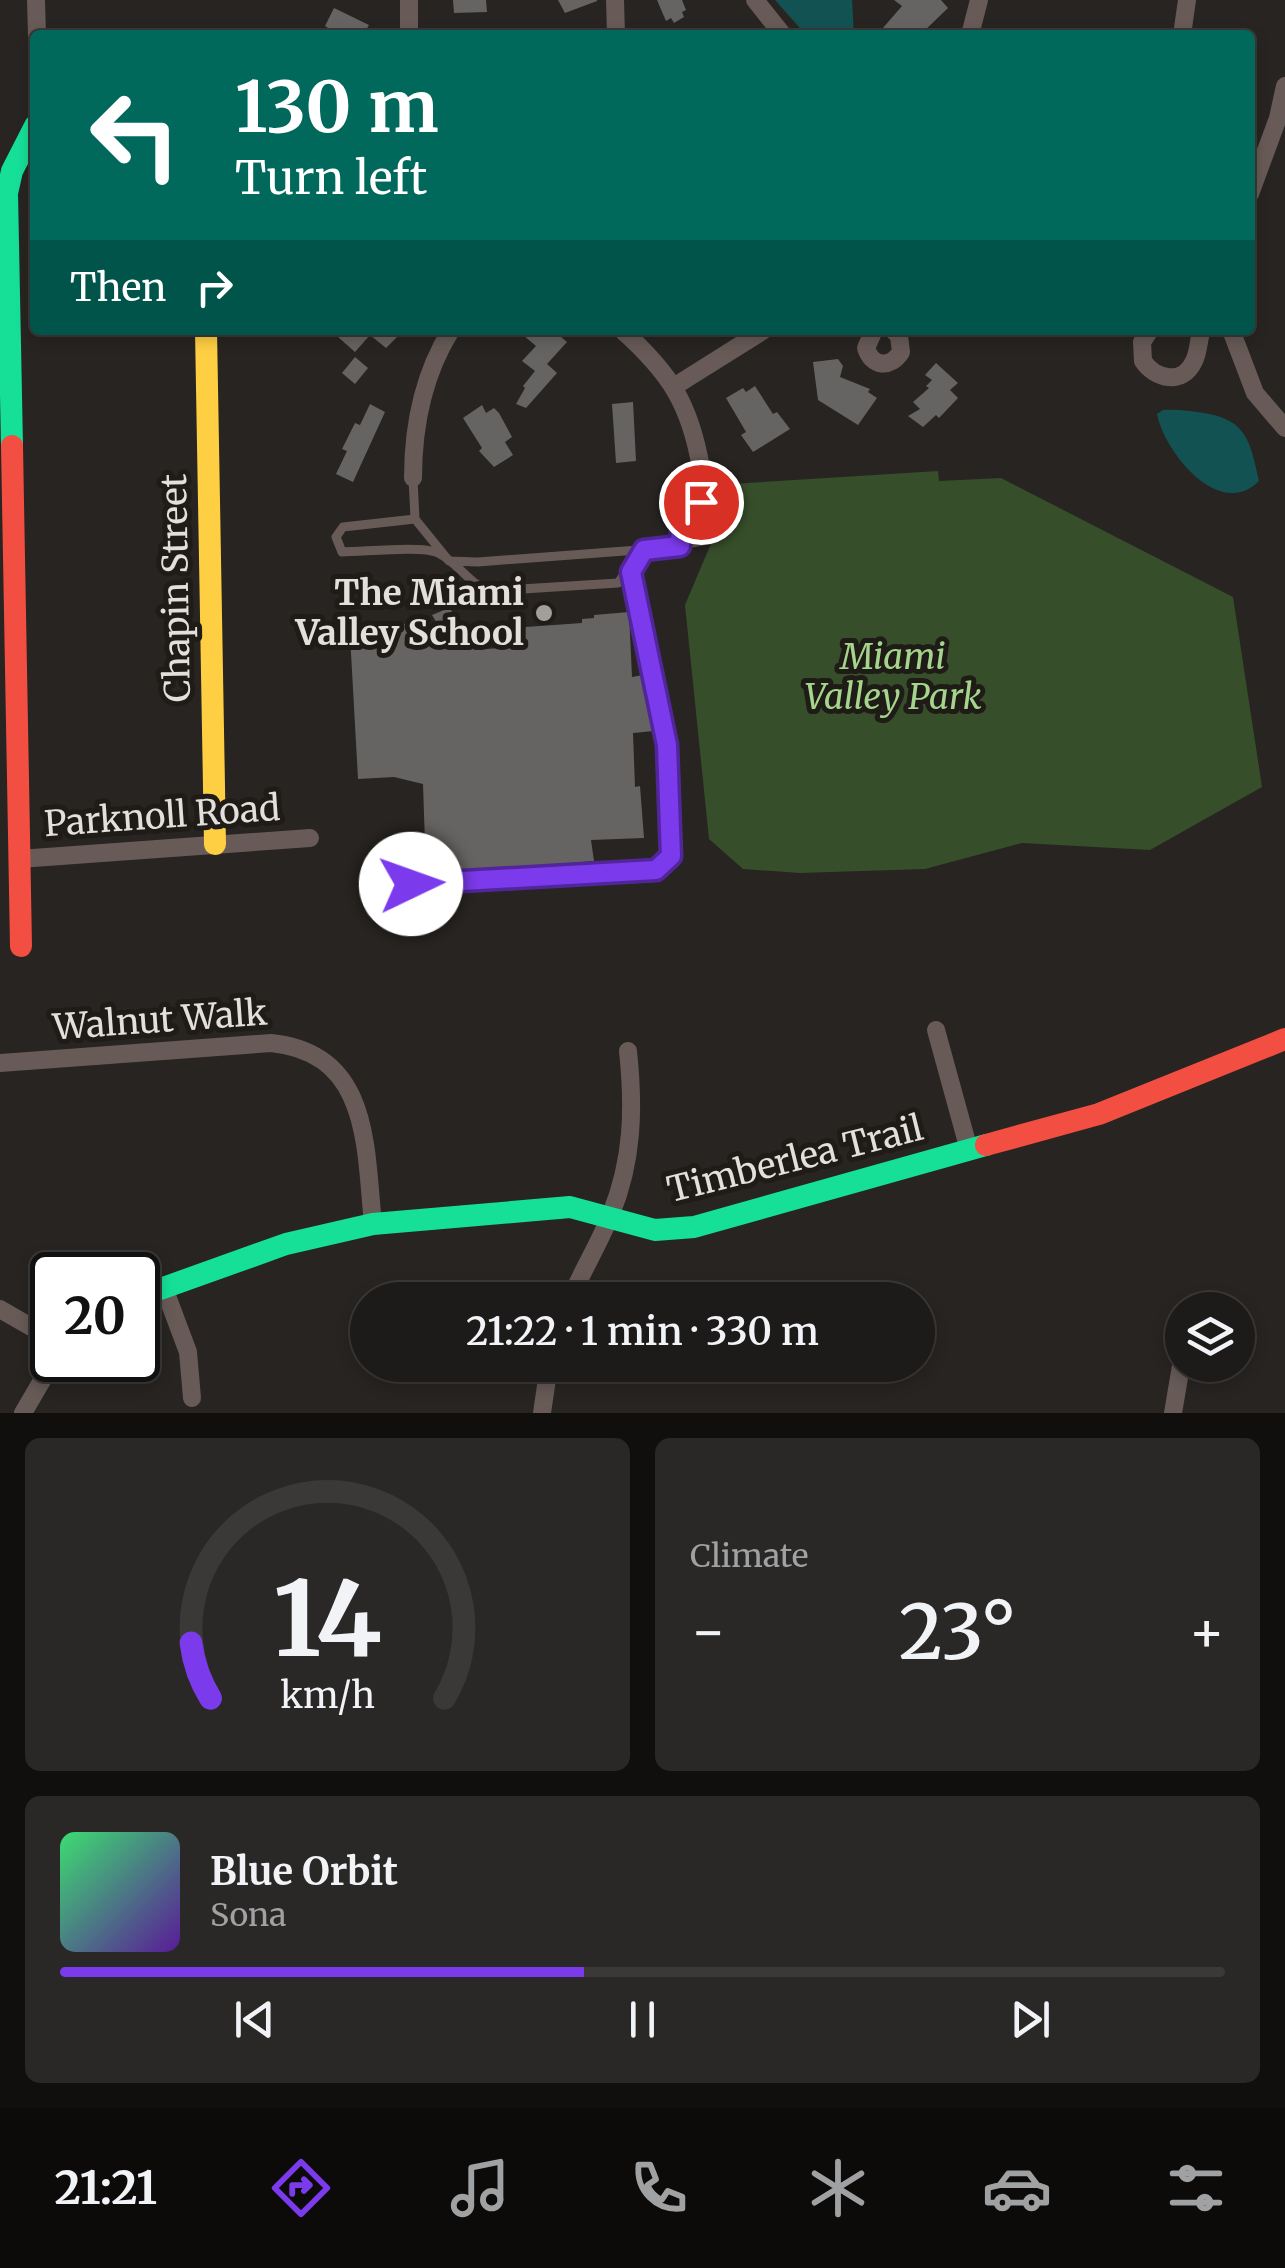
<!DOCTYPE html>
<meta charset="utf-8">
<style>
:root{--surface:#1d1b19;--page:#2a2826;--text:#f1f3f6;--muted:#a0a1a2;--line:#3b3938;--accent:#7c3aed}
body{margin:0;font-family:Merriweather,serif;background:var(--page);color:var(--text);height:100vh;display:flex;flex-direction:column;font-size:38px;white-space:nowrap}
*{box-sizing:border-box;margin:0}
p{font-size:32px;color:var(--muted)}
.icon{flex:none;width:55px;height:55px;fill:none;stroke:currentColor;stroke-width:2;stroke-linecap:round;stroke-linejoin:round}
.map{position:relative;height:1413px;overflow:hidden}
.sheet{display:flex;flex-direction:column;gap:25px;padding:25px;background:#100f0e;flex:1}
.sheet>*{flex:none}
.banner{position:absolute;left:30px;top:30px;width:1225px;height:305px;border-radius:10px;box-shadow:0 5px 15px #0003,0 0 0 2px var(--line);background:#00695c;color:#fff;overflow:hidden}
.fabs{position:absolute;left:1165px;top:1292px;display:grid;gap:20px}
.fabs a{display:grid;place-items:center;width:90px;height:90px;border-radius:50%;background:var(--surface);box-shadow:0 5px 15px #0003,0 0 0 2px var(--line);font-size:50px}
.speed{position:absolute;left:30px;top:1252px;display:flex;gap:20px;font-size:50px;font-weight:700;text-align:center}
.speed>*{display:grid;place-content:center;width:130px;height:130px;border-radius:50%;background:var(--surface);box-shadow:0 5px 15px #0003,0 0 0 2px var(--line);line-height:1}
.speed .limit{border:5px solid #111;border-radius:15px;background:#fff;color:#111}
.pin{position:absolute;display:grid;place-items:center;width:85px;height:85px;color:#fff;margin:-42px;border:5px solid #fff;border-radius:50%;box-shadow:0 2px 10px #0007}
.me{position:absolute;width:110px;margin:-55px;rotate:87deg;stroke-linejoin:round;filter:drop-shadow(0 0 8px #0008)}
.turn{display:flex;align-items:center;gap:35px;height:210px;padding:0 40px;font-size:45px}
.turn .icon{width:130px;height:130px;stroke-width:2.5}
.turn b{display:block;font-size:70px;line-height:85px}
.then{display:flex;align-items:center;height:95px;padding:0 40px;background:#0003;gap:20px;font-size:38px}
.big{font-size:75px;font-weight:600;line-height:1.1}
.sheet .tile{flex:1;display:flex;flex-direction:column;justify-content:center;gap:15px;min-width:0;padding:0 35px;border-radius:15px;background:var(--page)}
.sheet .dial{align-items:center;gap:0}
.dial svg{height:260px;overflow:visible;fill:none;stroke:var(--line);stroke-width:7;stroke-linecap:round;text-anchor:middle}
.dial text{fill:var(--text);stroke:none}
.song{display:flex;align-items:center;gap:30px}
.cover{width:120px;height:120px;border-radius:15px;background:linear-gradient(135deg,hsl(140 70% 55%),hsl(270 70% 35%))}
.played{height:10px;border-radius:5px;background:linear-gradient(90deg,var(--accent) 45%,var(--line) 45%)}
.keys{display:flex;justify-content:space-around;direction:ltr}
.heat{display:flex;justify-content:space-between;align-items:center;font-size:55px;direction:ltr}
.sheet .tiles{flex:1;display:grid;gap:25px;grid-template-columns:1fr 1fr}
.tile:last-child{grid-column:span 2}
.trip{position:absolute;left:350px;top:1282px;width:585px;height:100px;border-radius:50px;background:var(--surface);box-shadow:0 5px 15px #0003,0 0 0 2px var(--line);font-weight:600;line-height:100px;text-align:center}
.tabs{display:flex;height:160px;justify-content:space-around;align-items:center;background:#0c0b0a;color:var(--muted)}
.tabs .icon{width:70px;height:70px}
.tabs .on{color:var(--accent)}
.tabs b{font-size:45px;color:var(--text)}
.map>svg:first-child{display:block}
.green{fill:#374e2b}
.water{fill:#135252}
.building{fill:#666462}
.lines{fill:none;stroke-linecap:round;stroke-linejoin:round}
.lane{stroke:#675a57;stroke-width:9}
.street{stroke:#675a57;stroke-width:18}
.fast{stroke:#16e098;stroke-width:22}
.slow{stroke:#ffcf43;stroke-width:22}
.jam{stroke:#f24e42;stroke-width:22}
.route-casing{stroke:#51269a;stroke-width:25}
.route{stroke:#7c3aed;stroke-width:18}
.poi-dot{fill:#a19e9b;stroke:#1f1b16;stroke-width:4}
.labels{text-anchor:middle;stroke-width:10;stroke-linejoin:round;paint-order:stroke}
.street-label{font-size:35px;fill:#e2dfdc;stroke:#1f1b16}
.poi-label{font-size:35px;font-weight:bold;fill:#e2dfdc;stroke:#1f1b16;text-anchor:end}
.park-label{font-size:35px;font-style:italic;fill:#a5d58c;stroke:#1f1b16}
</style>
<div class="map">
<svg width="1285" height="1413" viewBox="0 0 1285 1413">
<rect width="100%" height="100%" fill="#272421"/>
<path class="green" d="M 938,471 L 939,481 L 1001,478 L 1233,597 L 1262,787 L 1150,850 L 1022,843 L 925,869 L 800,873 L 743,869 L 709,839 L 685,605 L 731,496 L 731,484 Z"/>
<g class="water">
<path d="M 775,0 L 852,0 L 854,35 L 806,35 Z"/>
<path d="M 1163,410 C 1177,409 1190,411 1204,413 C 1247,420 1250,441 1259,481 C 1219,521 1164,451 1157,414 Z"/>
</g>
<g class="building">
<path d="M 453,0 L 486,0 L 487,12 L 454,13 Z"/>
<path d="M 558,0 L 597,0 L 597,1 L 565,13 Z"/>
<path d="M 657,0 L 682,0 L 686,10 L 682,12 L 684,17 L 674,23 L 671,18 L 666,21 Z"/>
<path d="M 894,0 L 941,0 L 948,8 L 920,35 L 890,35 L 882,29 L 902,6 Z"/>
<path d="M 334,8 L 369,25 L 363,35 L 339,35 L 325,26 Z"/>
<path d="M 345,330 L 393,330 L 399,335 L 386,348 L 370,335 L 355,352 L 338,337 Z"/>
<path d="M 517,330 L 553,330 L 567,342 L 547,364 L 557,373 L 526,408 L 516,404 L 525,388 L 523,386 L 535,371 L 522,361 L 536,346 Z"/>
<path d="M 355,357 L 368,368 L 355,384 L 342,373 Z"/>
<path d="M 838,359 L 843,366 L 840,377 L 870,389 L 868,392 L 877,398 L 858,425 L 818,400 L 813,362 Z"/>
<path d="M 936,363 L 958,383 L 950,390 L 958,398 L 939,418 L 936,415 L 923,427 L 908,416 L 920,409 L 913,402 L 929,388 L 926,386 L 932,380 L 925,375 Z"/>
<path d="M 755,386 L 773,414 L 777,412 L 790,429 L 753,452 L 741,435 L 746,432 L 726,398 L 743,388 L 746,392 Z"/>
<path d="M 633,402 L 636,461 L 616,463 L 612,404 Z"/>
<path d="M 370,404 L 385,412 L 353,482 L 336,474 L 347,451 L 342,449 L 355,423 L 360,425 Z"/>
<path d="M 482,405 L 486,413 L 494,408 L 499,413 L 512,437 L 505,442 L 513,455 L 494,467 L 479,451 L 482,448 L 463,418 Z"/>
<path d="M 449,608 L 464,627 L 474,650 L 500,648 L 498,629 L 582,623 L 582,619 L 594,618 L 594,615 L 629,612 L 632,677 L 643,675 L 644,694 L 651,711 L 654,731 L 633,733 L 635,787 L 640,786 L 644,838 L 591,840 L 594,861 L 426,874 L 423,784 L 394,777 L 358,779 L 350,635 L 397,629 L 396,624 L 437,623 L 432,615 Z"/>
</g>
<g class="lines">
<g class="lane">
<path d="M 413,478 L 415,519 L 449,561 L 478,562 L 665,548 L 713,539 L 709,506 L 701,502 L 701,468"/>
<path d="M 415,519 L 343,527 L 336,537 L 342,552 C 364,552 422,545 438,553 C 459,563 468,584 490,591 L 618,583 L 629,567"/>
<path d="M 680,546 C 680,526 683,512 701,502"/>
<path d="M 400,863 L 411,883 L 657,871 L 671,856 L 667,745 L 632,587 L 631,572 L 644,550"/>
</g>
<g class="street">
<path d="M 36,0 L 37,35"/>
<path d="M 615,0 L 616,35"/>
<path d="M 755,0 L 783,35"/>
<path d="M 409,35 L 409,0"/>
<path d="M 970,35 L 979,0"/>
<path d="M 1182,35 L 1187,0"/>
<path d="M 1250,194 L 1278,118 L 1285,86"/>
<path d="M 622,330 C 670,373 690,404 701,468"/>
<path d="M 874,330 L 866,348 C 872,367 890,369 901,352 L 899,336 L 893,330"/>
<path d="M 1150,330 L 1142,342 L 1143,361 C 1155,379 1183,386 1194,361 C 1199,351 1198,340 1202,330"/>
<path d="M 1231,330 L 1255,393 L 1285,428"/>
<path d="M 675,386 L 764,330"/>
<path d="M 413,478 C 413,426 423,375 451,330"/>
<path d="M 19,859 L 310,838"/>
<path d="M 936,1030 L 969,1150"/>
<path d="M 0,1063 L 271,1043 C 371,1053 365,1148 373,1224"/>
<path d="M 164,1288 L 188,1352 L 192,1398"/>
<path d="M 570,1300 C 582,1271 599,1244 611,1214 C 633,1160 634,1108 628,1051"/>
<path d="M 0,1309 L 52,1339"/>
<path d="M 23,1413 L 54,1360"/>
<path d="M 542,1413 L 549,1365"/>
<path d="M 1173,1413 L 1182,1360"/>
</g>
<g class="fast">
<path d="M 12,446 L 7,193 L 12,171 L 35,126"/>
<path d="M 138,1297 L 286,1244 L 373,1224 L 570,1207 L 655,1230 L 694,1227 L 986,1145"/>
</g>
<path class="slow" d="M 206,330 L 215,844"/>
<g class="jam">
<path d="M 12,446 L 21,946"/>
<path d="M 986,1145 L 1099,1114 L 1285,1039"/>
</g>
</g>
<g class="lines">
<g class="route-casing">
<path id="route" d="M 411,884 L 656,870 L 671,856 L 667,745 L 631,572 L 644,550 L 680,546 C 680,526 683,512 701,502"/>
</g>
<use href="#route" class="route"/>
</g>
<circle class="poi-dot" cx="544" cy="613" r="10"/>
<g class="labels">
<g class="street-label">
<text transform="translate(176 588) rotate(-91)" y="12">Chapin Street</text>
<text transform="translate(162 816) rotate(-4)" y="12">Parknoll Road</text>
<text transform="translate(160 1020) rotate(-4)" y="12">Walnut Walk</text>
<text transform="translate(795 1159) rotate(-14)" y="12">Timberlea Trail</text>
</g>
<g class="poi-label">
<text x="524" y="605">The Miami<tspan x="524" dy="40">Valley School</tspan></text>
</g>
<g class="park-label">
<text x="893" y="669">Miami<tspan x="893" dy="40">Valley Park</tspan></text>
</g>
</g>
</svg>
<div class="fabs">
<a><svg class="icon" aria-label="layers" viewBox="0 0 24 24"><path d="M12 4l9 5-9 5-9-5zM3 14l9 5 9-5"/></svg></a>
</div>
<div class="speed"><div class="limit">20</div></div>
<div class="pin" style="left:701px;top:502px;background:#d93025"><svg class="icon" aria-label="arrive" viewBox="0 0 24 24"><path d="M6 21V4h12l-3 4 3 4H6"/></svg></div>
<svg class="me" style="left:411px;top:884px" viewBox="-20 -20 40 40"><circle r="19" fill="#fff"/><path d="M0-13L10 11 0 6-10 11z" fill="#7c3aed"/></svg>
<div class="trip">21:22 · 1 min · 330 m</div>
<div class="banner">
<div class="turn"><svg class="icon" aria-label="left" viewBox="0 0 24 24"><path d="M17 20v-9H6M10 6l-5 5 5 5"/></svg><div><b>130 m</b>Turn left</div></div>
<div class="then">Then<svg class="icon" aria-label="right" viewBox="0 0 24 24"><path d="M7 20v-9h11M14 6l5 5-5 5"/></svg></div>
</div>
</div>
<section class="sheet">
<div class="tiles">
<div class="tile dial"><svg viewBox="0 0 100 80">
<path d="M14 69A42 42 0 1 1 86 69"/>
<path d="M14 69A42 42 0 0 1 8 52" stroke="#7c3aed"/>
<text x="50" y="56" font-size="32" font-weight="700">14</text>
<text x="50" y="72" font-size="11">km/h</text>
</svg></div>
<div class="tile"><p>Climate</p>
<div class="heat"><a>−</a><b class="big">23°</b><a>+</a></div>
</div>
<div class="tile">
<div class="song"><i class="cover"></i><div><b>Blue Orbit</b><p>Sona</p></div></div>
<div class="played"></div>
<div class="keys"><svg class="icon" aria-label="previous" viewBox="0 0 24 24"><path d="M18 5L8 12l10 7zM5 5v14"/></svg><svg class="icon" aria-label="pause" viewBox="0 0 24 24"><path d="M8 5v14M16 5v14"/></svg><svg class="icon" aria-label="next" viewBox="0 0 24 24"><path d="M6 5l10 7-10 7zM19 5v14"/></svg></div>
</div>
</div>
</section>
<nav class="tabs">
<b>21:21</b>
<svg class="icon on" aria-label="directions" viewBox="0 0 24 24"><path d="M12 3l9 9-9 9-9-9zM9 14v-3h6M13 9l2 2-2 2"/></svg>
<svg class="icon" aria-label="music" viewBox="0 0 24 24"><path d="M9 18V5l10-2v13"/><circle cx="6" cy="18" r="3"/><circle cx="16" cy="16" r="3"/></svg>
<svg class="icon" aria-label="phone" viewBox="0 0 24 24"><path d="M5 4h4l2 5-3 2q2 4 5 5l2-3 5 2v4C11 20 4 13 5 4z"/></svg>
<svg class="icon" aria-label="climate" viewBox="0 0 24 24"><path d="M12 3v18M4 7l16 10M4 17L20 7"/></svg>
<svg class="icon" aria-label="car" viewBox="0 0 24 24"><path d="M5 17H2v-5l4-1 3-4h7l3 4 3 1v5h-3M9 17h6M6 11h13"/><circle cx="7" cy="17" r="2"/><circle cx="17" cy="17" r="2"/></svg>
<svg class="icon" aria-label="filters" viewBox="0 0 24 24"><path d="M4 7h16M4 17h16"/><circle cx="9" cy="7" r="2"/><circle cx="15" cy="17" r="2"/></svg>
</nav>
